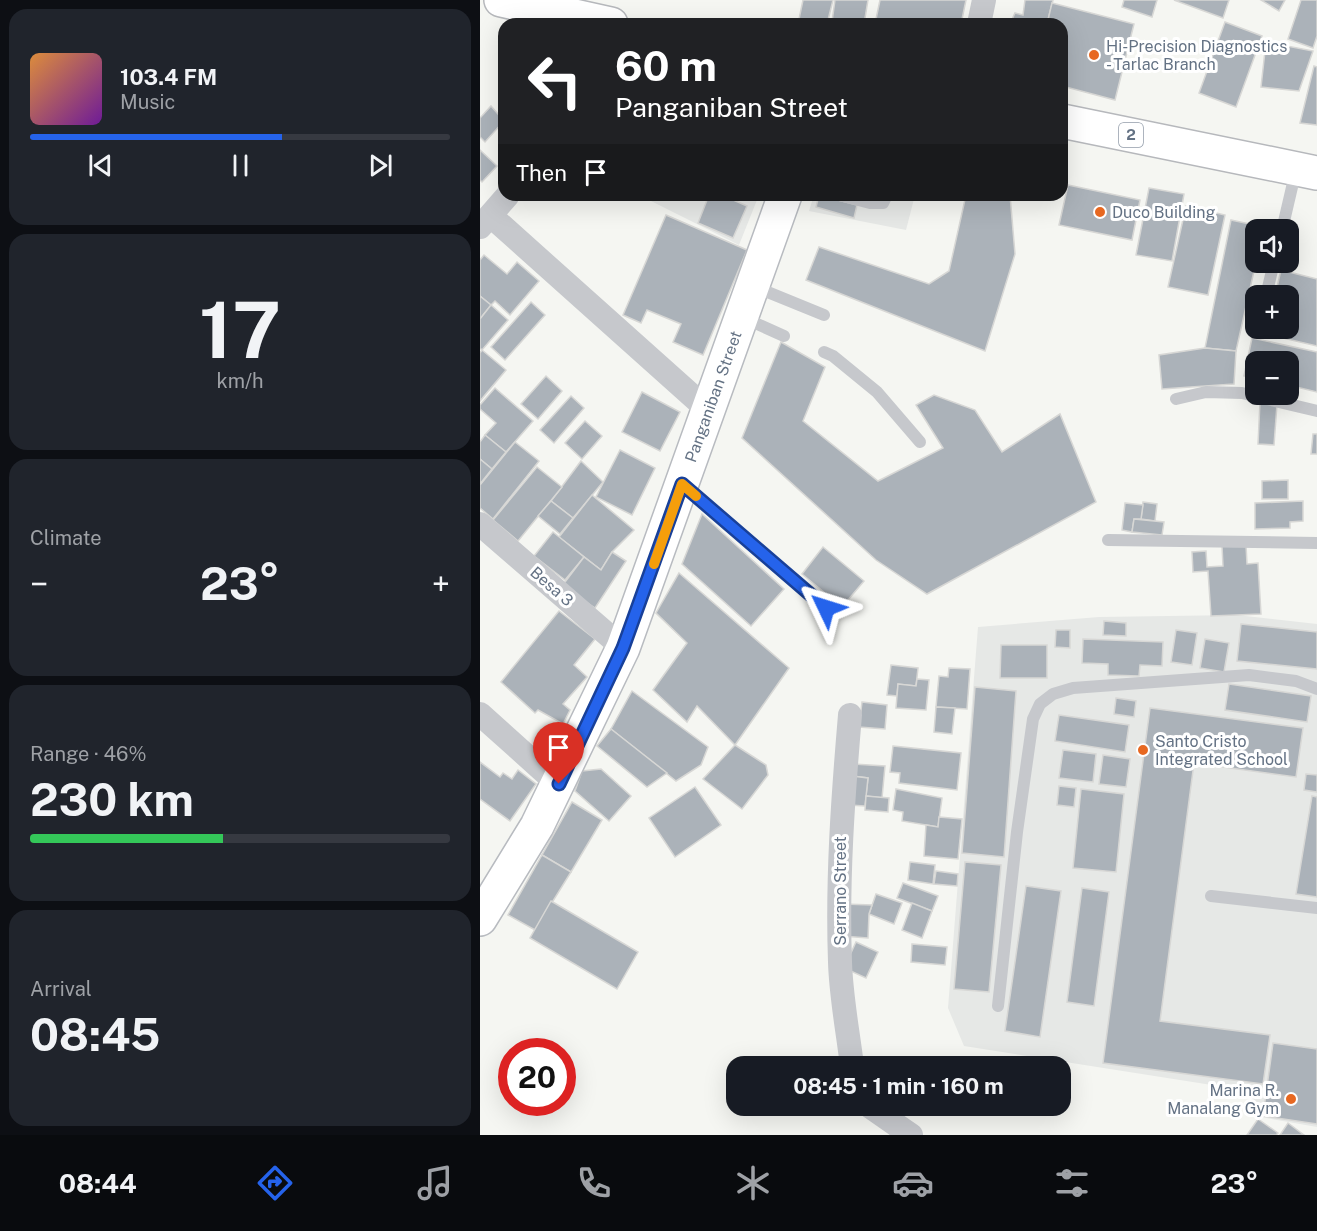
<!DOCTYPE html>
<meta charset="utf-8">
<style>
:root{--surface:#171b24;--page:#20242c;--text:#f1f3f6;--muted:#9ea1a6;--line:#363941;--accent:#2563eb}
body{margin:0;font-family:"Public Sans",sans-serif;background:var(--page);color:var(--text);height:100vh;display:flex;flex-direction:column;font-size:22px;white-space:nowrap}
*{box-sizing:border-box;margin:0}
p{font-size:20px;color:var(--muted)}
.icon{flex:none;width:33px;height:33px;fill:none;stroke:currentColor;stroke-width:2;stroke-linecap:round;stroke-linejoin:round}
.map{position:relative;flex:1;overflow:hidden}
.panel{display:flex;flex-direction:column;gap:9px;padding:9px;background:#0d0f14;width:480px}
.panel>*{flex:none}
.guide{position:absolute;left:18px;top:18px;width:570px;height:183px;border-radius:18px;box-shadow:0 6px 24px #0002;background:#202124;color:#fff;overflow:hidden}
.buttons{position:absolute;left:765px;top:219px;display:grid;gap:12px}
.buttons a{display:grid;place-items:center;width:54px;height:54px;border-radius:12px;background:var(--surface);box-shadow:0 6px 24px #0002;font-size:30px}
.speed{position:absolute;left:18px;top:1038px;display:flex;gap:12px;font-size:30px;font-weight:700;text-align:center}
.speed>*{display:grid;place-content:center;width:78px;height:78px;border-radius:50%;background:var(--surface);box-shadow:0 6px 24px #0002;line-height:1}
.speed .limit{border:9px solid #d22;background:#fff;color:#111}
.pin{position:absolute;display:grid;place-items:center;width:51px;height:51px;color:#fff;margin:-62px -26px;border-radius:50% 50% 50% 0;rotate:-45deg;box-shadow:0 0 6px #0007}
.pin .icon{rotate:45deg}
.me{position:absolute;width:66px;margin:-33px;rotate:311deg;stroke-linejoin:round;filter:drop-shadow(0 0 4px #0008)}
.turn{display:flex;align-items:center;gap:21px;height:126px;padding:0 18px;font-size:27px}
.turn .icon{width:78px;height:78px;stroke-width:2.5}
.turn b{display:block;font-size:42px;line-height:51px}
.then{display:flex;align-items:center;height:57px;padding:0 18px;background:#0003;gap:12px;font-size:22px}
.big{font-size:45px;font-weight:700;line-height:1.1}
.panel .card{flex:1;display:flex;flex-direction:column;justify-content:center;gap:9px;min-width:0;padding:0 21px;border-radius:18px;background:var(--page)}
.panel .dial{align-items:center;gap:0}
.dial b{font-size:78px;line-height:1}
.song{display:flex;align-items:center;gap:18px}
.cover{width:72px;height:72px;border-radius:9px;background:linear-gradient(135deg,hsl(30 70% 55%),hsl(280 70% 35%))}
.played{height:6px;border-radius:3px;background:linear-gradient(90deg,var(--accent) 60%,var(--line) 60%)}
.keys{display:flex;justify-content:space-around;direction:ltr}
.heat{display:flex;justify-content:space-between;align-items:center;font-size:33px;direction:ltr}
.charge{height:9px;border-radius:4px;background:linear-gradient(90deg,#34c759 46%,var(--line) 0)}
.trip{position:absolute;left:246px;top:1056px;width:345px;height:60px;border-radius:18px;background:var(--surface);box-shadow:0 6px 24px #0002;font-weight:700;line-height:60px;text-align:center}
.tab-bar{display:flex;height:96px;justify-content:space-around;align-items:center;background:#090b0e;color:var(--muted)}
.tab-bar .icon{width:42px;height:42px}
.tab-bar .current{color:var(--accent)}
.tab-bar b{font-size:27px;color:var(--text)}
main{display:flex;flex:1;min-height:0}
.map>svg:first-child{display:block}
.built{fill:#e6e8e6}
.building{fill:#abb2b9;stroke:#d7d7d5;stroke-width:1.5}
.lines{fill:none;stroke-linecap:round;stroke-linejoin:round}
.secondary-casing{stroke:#b8bbc0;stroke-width:36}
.highway-casing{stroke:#b6b8bc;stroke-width:36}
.lane{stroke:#c6c8cc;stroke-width:12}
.street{stroke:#c6c8cc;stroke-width:24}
.secondary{stroke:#fff;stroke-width:33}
.highway{stroke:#fff;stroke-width:33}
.route-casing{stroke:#184099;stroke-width:15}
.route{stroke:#2563eb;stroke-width:10}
.slow{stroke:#f59e0b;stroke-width:10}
.poi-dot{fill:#e76821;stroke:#fff;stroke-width:2}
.labels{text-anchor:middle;stroke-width:6;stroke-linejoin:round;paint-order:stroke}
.shield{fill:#fff;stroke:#929ca9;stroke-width:1.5}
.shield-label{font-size:15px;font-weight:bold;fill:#647284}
.poi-label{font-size:16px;fill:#647284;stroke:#fff;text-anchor:start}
.street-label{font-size:16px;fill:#647284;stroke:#fff}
</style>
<main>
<section class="panel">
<div class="card">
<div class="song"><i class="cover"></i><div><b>103.4 FM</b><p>Music</p></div></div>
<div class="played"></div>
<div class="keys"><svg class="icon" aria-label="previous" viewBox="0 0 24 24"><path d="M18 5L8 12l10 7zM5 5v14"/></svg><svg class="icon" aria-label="pause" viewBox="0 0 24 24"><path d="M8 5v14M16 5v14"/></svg><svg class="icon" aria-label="next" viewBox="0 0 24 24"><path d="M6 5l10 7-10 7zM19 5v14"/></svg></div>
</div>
<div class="card dial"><b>17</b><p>km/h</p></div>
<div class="card"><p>Climate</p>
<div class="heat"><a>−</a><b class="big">23°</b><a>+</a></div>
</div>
<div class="card"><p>Range · 46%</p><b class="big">230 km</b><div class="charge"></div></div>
<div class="card"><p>Arrival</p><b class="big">08:45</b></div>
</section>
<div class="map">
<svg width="837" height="1135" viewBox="0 0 837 1135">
<rect width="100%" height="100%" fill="#f5f6f2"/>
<g class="built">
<path d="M 159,195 L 279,195 L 259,245 Z"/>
<path d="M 334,195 L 435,195 L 426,230 L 329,211 Z"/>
<path d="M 757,615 L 837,624 L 837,1127 L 769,1115 L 770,1091 L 484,1046 L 468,1008 L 498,627 L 619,617 Z"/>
</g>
<g class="building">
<path d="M 323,0 L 353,0 L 347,24 L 318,24 Z"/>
<path d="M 355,0 L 388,0 L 384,24 L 352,22 Z"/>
<path d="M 400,0 L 486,0 L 481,24 L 395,24 Z"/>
<path d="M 545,0 L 573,0 L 567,24 L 530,24 L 535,13 L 543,15 Z"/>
<path d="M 644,0 L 677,0 L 672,17 L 642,7 Z"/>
<path d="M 694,0 L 749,0 L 743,18 Z"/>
<path d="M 781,0 L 805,0 L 799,11 Z"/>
<path d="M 821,0 L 837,0 L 837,36 L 833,48 L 808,39 Z"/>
<path d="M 572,3 L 654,24 L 635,100 L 582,86 L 582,24 L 567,24 Z"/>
<path d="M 745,22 L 782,36 L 756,107 L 719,93 Z"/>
<path d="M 786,42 L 833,51 L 819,91 L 781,87 Z"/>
<path d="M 834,66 L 837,67 L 837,125 L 820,123 Z"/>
<path d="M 11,106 L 24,121 L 5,142 L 0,137 L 0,118 Z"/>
<path d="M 0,150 L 17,166 L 2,182 L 0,180 Z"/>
<path d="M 588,185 L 660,200 L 652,240 L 579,225 Z"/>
<path d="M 669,188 L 704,194 L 692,261 L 656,255 Z"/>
<path d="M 229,195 L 242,195 L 267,206 L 253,238 L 218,223 Z"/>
<path d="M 339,195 L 377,205 L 374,218 L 336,207 Z"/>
<path d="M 486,195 L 530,195 L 535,254 L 505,351 L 326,280 L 339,247 L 449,284 L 469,271 Z"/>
<path d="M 706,206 L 745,215 L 728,295 L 688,287 Z"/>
<path d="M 186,215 L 267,250 L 223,355 L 193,342 L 201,324 L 167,310 L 161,323 L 143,315 Z"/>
<path d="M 751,220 L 784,227 L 783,230 L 776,230 L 776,262 L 756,351 L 725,348 Z"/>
<path d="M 4,255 L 27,274 L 37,262 L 59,281 L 30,315 L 15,301 L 11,305 L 0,296 L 0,260 Z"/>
<path d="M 801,270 L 837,279 L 837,346 L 786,334 L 787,328 L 808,328 L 808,296 L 795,296 Z"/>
<path d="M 0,296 L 11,305 L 0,319 Z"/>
<path d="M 51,302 L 65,315 L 25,360 L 11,347 Z"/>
<path d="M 11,305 L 28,320 L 2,350 L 0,348 L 0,319 Z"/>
<path d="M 772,338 L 837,352 L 837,392 L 808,385 L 808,362 L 776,362 L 776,378 L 764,376 Z"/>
<path d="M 301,342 L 345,367 L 323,421 L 398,481 L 463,448 L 436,405 L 454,395 L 495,410 L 522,452 L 580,414 L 616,502 L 447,594 L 396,560 L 262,438 Z"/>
<path d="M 725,348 L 756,351 L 754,384 L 682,389 L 679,355 Z"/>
<path d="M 2,350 L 26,370 L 0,401 L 0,353 Z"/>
<path d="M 66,376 L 82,391 L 58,419 L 41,404 Z"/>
<path d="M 15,388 L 53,421 L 26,452 L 5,435 L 16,423 L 0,409 L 0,405 Z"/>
<path d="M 162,392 L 200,412 L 180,451 L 142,432 Z"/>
<path d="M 91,396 L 104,408 L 74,443 L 60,430 Z"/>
<path d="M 780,402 L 797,404 L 794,445 L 778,444 Z"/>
<path d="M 105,421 L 122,436 L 102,459 L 85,443 Z"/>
<path d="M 833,434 L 837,434 L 837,454 L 831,454 Z"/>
<path d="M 5,435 L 26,452 L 12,469 L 0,459 L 0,442 Z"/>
<path d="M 35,442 L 59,461 L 13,519 L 0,508 L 0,485 Z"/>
<path d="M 140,450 L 175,468 L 152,515 L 116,497 Z"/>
<path d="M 0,459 L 12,469 L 0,484 Z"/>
<path d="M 101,461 L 123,482 L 93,518 L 71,501 Z"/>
<path d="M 57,467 L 82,487 L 38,541 L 13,520 Z"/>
<path d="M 808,480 L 808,499 L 782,499 L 782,481 Z"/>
<path d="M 112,495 L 154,530 L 132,552 L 121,570 L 79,537 Z"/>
<path d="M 71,501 L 93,518 L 80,534 L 58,516 Z"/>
<path d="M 823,501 L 823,521 L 810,522 L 810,528 L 775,529 L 775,503 Z"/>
<path d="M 663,502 L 677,504 L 675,521 L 661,519 Z"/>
<path d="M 645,503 L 663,505 L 661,519 L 654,519 L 652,532 L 642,530 Z"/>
<path d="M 222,514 L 304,589 L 271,626 L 202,564 Z"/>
<path d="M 654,519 L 684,522 L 682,535 L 652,532 Z"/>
<path d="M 73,532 L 104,557 L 85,580 L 54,556 Z"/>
<path d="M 766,545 L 767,564 L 778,563 L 781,614 L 731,616 L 728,571 L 713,572 L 712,552 L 726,551 L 727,567 L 743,566 L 742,546 Z"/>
<path d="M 343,547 L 384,581 L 362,607 L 322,574 Z"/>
<path d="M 132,552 L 146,561 L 115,608 L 82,586 L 104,557 L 121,570 Z"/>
<path d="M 199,573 L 309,668 L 255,745 L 217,706 L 207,722 L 173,690 L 207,643 L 176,613 Z"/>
<path d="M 79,611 L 115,639 L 94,665 L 107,677 L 83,704 L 90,710 L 83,724 L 58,710 L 55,713 L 21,682 Z"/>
<path d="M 624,621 L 646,623 L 646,636 L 623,635 Z"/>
<path d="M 761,624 L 837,632 L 837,669 L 757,661 Z"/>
<path d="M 576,630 L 590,630 L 590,648 L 575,647 Z"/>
<path d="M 696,630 L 717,633 L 712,665 L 691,662 Z"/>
<path d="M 603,639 L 683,642 L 682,666 L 660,665 L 659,676 L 628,675 L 628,664 L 602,663 Z"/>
<path d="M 725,639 L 749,643 L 744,672 L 720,668 Z"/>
<path d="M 521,645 L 567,645 L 567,678 L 520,678 Z"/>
<path d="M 411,665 L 438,668 L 436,686 L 418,684 L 417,696 L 407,695 Z"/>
<path d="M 469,668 L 490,669 L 487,709 L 456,707 L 459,676 L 468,677 Z"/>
<path d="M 437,679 L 449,680 L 446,710 L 416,708 L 418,684 L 436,686 Z"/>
<path d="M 749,684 L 831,696 L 827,722 L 745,710 Z"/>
<path d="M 495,687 L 536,691 L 524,857 L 482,853 Z"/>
<path d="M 152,691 L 228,747 L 221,765 L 196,781 L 131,729 Z"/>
<path d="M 636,698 L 656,701 L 654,717 L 634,714 Z"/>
<path d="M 382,702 L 407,705 L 405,729 L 379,727 Z"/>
<path d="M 456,707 L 475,708 L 472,734 L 454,732 Z"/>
<path d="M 670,708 L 823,728 L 816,777 L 714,763 L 680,1021 L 790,1035 L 783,1084 L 623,1063 Z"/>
<path d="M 579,715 L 649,725 L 645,752 L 575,741 Z"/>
<path d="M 131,729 L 187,773 L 167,787 L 117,746 Z"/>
<path d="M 255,745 L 286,765 L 288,775 L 262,809 L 223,779 Z"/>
<path d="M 413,746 L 481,753 L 477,790 L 419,783 L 420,773 L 410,772 Z"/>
<path d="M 583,750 L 616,754 L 613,782 L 579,778 Z"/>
<path d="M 623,755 L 650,759 L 646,787 L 619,784 Z"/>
<path d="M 0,762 L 20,777 L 23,773 L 32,779 L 38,770 L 56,784 L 30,821 L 0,799 Z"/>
<path d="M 373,764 L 405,766 L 402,798 L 386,796 L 388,778 L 372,776 Z"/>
<path d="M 121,769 L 151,796 L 129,821 L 95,791 L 102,771 Z"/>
<path d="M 826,774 L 837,775 L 837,792 L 824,790 Z"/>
<path d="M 372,776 L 388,778 L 385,806 L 369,805 Z"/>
<path d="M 579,786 L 596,788 L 594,807 L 577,805 Z"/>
<path d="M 215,787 L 241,825 L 195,857 L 169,818 Z"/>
<path d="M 416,789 L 462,798 L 458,827 L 422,821 L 423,812 L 413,810 Z"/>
<path d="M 601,789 L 644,794 L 636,872 L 593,868 Z"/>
<path d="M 386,796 L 409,798 L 408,812 L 385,810 Z"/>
<path d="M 832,796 L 837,797 L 837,897 L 816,894 Z"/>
<path d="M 92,802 L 122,820 L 91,872 L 62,855 Z"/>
<path d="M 459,817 L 482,819 L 478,859 L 444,856 L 446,825 L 458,827 Z"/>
<path d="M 62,855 L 91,872 L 55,930 L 28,915 Z"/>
<path d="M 430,862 L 455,865 L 453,884 L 428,880 Z"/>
<path d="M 485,862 L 521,865 L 509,992 L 474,989 Z"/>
<path d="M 456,871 L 478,874 L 477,886 L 454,884 Z"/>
<path d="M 423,883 L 458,896 L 452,911 L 417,898 Z"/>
<path d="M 546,886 L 581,891 L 560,1037 L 525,1031 Z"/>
<path d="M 602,888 L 629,892 L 614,1006 L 587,1002 Z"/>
<path d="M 396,894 L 422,903 L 414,924 L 389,914 Z"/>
<path d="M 71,901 L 158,952 L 137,989 L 50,938 Z"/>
<path d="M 432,903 L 452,911 L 442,938 L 422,930 Z"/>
<path d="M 363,904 L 392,905 L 389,914 L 388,938 L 362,936 Z"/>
<path d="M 376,942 L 398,952 L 386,978 L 364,968 Z"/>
<path d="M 432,944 L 467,947 L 465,965 L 431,962 Z"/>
<path d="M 793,1043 L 837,1049 L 837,1124 L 783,1116 Z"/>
<path d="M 778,1119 L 798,1133 L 796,1135 L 767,1135 Z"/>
<path d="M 808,1123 L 824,1135 L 800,1135 Z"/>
</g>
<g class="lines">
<g class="secondary-casing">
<g id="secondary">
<path id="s1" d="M 0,919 L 57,826 L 143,648 L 305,195"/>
</g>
</g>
<g class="highway-casing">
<g id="highway">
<path d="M 21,0 L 131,24"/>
<path d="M 582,121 L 837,173"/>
</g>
</g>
<g class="lane">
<path d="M 359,195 L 390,203 L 403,203 L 407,195"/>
<path d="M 802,230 L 816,170"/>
<path d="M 273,286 L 344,315"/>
<path d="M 786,296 L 794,262"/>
<path d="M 264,318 L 304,336"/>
<path d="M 344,352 L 353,356 L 397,392 L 440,442"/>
<path d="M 696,399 L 726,392 L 762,393 L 837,411"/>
<path d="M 203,485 L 346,607"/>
<path d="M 628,540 L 837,543"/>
<path d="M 731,896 L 837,908"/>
<path d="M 518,1006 L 537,832 L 553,719 L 560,704 L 573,694 L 593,688 L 769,675 L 816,681 L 837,689"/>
</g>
<g class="street">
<path d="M 499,24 L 504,0"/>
<path d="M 11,216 L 229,411"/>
<path d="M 0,227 L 28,195"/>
<path d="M 0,524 L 143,648"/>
<path d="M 0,714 L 79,785"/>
<path d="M 370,715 C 363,797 357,879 360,962 C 361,997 368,1032 372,1066"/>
<path d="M 389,1106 L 431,1135"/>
</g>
<use href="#secondary" class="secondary"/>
<use href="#highway" class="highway"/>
</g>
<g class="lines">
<g class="route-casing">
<path id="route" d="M 79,784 L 143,648 L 202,484 L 346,608"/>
</g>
<use href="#route" class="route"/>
<path class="slow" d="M 174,564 L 202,484 L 216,496"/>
</g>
<g class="poi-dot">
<circle cx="614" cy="55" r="6"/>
<circle cx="620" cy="212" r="6"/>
<circle cx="663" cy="750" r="6"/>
<circle cx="811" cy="1099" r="6"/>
</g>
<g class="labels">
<rect class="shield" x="639" y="123" width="24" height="24" rx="4.5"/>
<g class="shield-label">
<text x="651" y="140">2</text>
</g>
<g class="poi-label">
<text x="626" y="52">Hi-Precision Diagnostics<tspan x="626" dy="18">- Tarlac Branch</tspan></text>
<text x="632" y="218">Duco Building</text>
<text x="675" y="747">Santo Cristo<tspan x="675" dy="18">Integrated School</tspan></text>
<text x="799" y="1096" text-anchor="end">Marina R.<tspan x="799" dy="18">Manalang Gym</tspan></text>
</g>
<g class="street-label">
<text dy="6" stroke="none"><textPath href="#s1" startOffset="574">Panganiban Street</textPath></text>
<text transform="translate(72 586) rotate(41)" y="6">Besa 3</text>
<text transform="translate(360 891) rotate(-90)" y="6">Serrano Street</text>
</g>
</g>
</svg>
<div class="buttons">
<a><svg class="icon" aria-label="sound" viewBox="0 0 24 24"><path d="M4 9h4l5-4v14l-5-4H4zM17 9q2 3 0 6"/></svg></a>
<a>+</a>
<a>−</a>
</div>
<div class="speed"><div class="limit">20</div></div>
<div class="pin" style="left:79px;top:784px;background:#d93025"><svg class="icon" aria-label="arrive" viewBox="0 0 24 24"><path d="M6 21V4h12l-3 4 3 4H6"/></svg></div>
<svg class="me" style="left:346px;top:608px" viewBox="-20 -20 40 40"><path d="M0-17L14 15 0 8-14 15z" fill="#2563eb" stroke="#fff" stroke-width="4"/></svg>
<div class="trip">08:45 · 1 min · 160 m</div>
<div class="guide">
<div class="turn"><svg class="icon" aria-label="left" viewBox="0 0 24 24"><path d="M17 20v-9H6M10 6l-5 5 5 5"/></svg><div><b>60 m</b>Panganiban Street</div></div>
<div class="then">Then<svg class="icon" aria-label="arrive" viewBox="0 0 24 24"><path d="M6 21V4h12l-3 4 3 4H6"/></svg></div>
</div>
</div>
</main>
<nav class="tab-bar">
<b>08:44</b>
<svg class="icon current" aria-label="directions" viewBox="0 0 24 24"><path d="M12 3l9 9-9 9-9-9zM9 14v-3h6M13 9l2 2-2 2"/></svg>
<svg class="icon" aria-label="music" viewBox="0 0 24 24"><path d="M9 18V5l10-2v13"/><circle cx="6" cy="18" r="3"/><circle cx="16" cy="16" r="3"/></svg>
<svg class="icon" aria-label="phone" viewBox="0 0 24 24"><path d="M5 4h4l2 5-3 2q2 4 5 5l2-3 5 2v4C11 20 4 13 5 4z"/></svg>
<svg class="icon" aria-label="climate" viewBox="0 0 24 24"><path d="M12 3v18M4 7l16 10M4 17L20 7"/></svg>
<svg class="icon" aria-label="car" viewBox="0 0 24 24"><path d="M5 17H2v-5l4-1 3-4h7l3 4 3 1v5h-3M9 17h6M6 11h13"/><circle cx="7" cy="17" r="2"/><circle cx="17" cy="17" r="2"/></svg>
<svg class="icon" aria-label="filters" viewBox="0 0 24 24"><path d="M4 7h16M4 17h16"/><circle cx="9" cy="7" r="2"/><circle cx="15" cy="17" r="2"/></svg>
<b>23°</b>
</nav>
